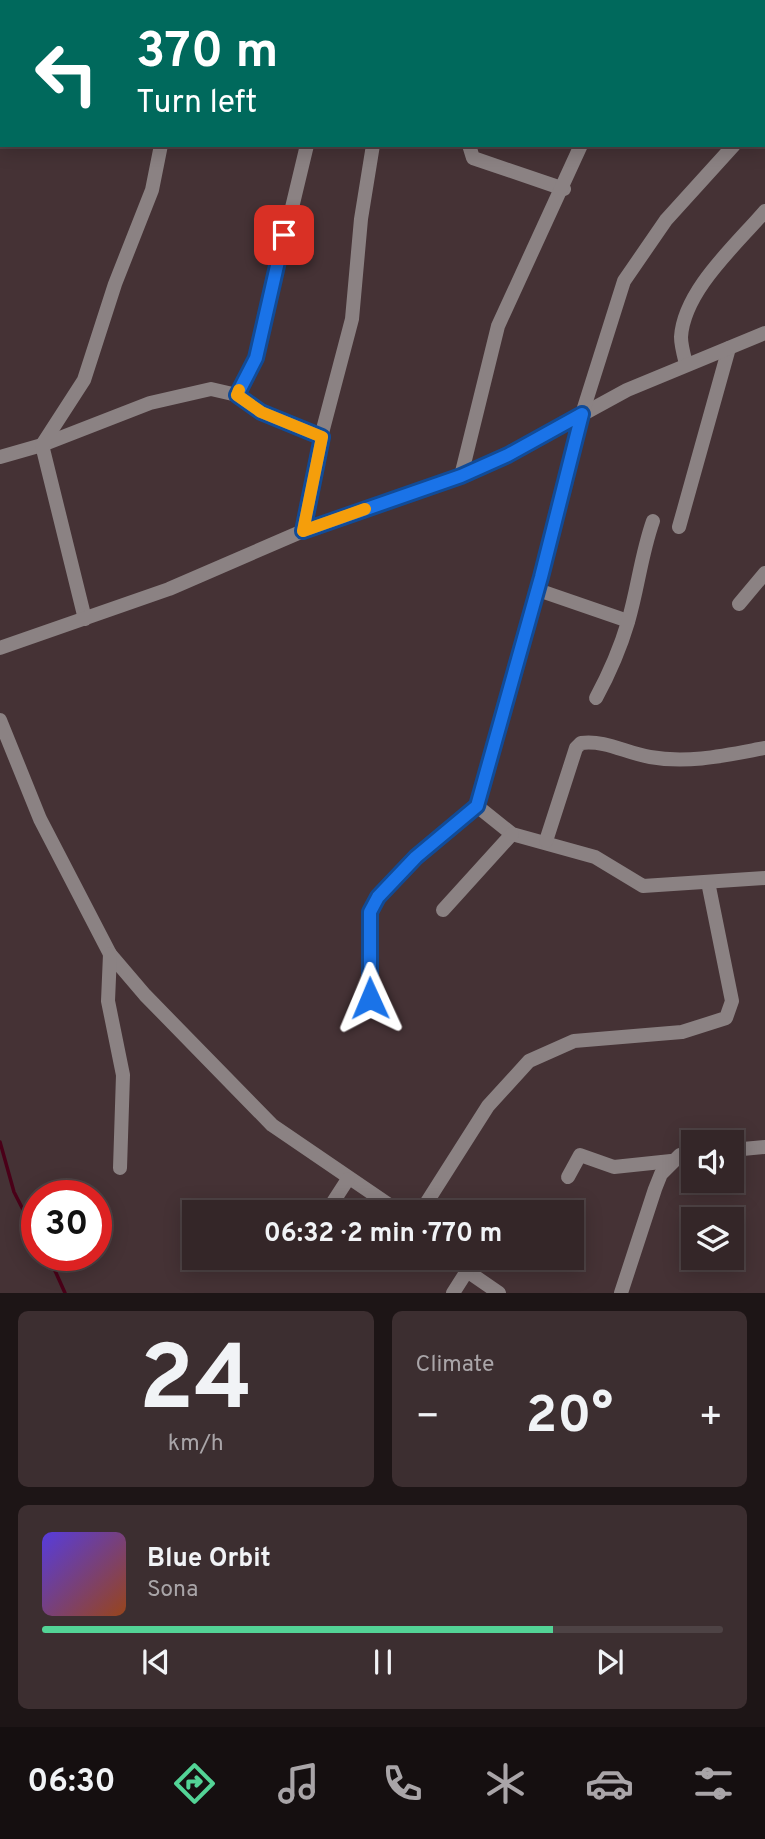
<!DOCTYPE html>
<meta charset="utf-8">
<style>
:root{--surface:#342628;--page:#3c2e30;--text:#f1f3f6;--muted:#a9a5a8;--line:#4e4345;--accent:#53d396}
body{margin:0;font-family:Overpass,sans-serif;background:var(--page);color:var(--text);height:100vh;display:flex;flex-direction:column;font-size:26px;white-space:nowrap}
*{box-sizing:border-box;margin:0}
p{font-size:23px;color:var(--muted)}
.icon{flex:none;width:38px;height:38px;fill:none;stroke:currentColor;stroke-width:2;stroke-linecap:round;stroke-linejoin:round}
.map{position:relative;height:1293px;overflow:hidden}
.details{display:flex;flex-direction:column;gap:18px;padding:18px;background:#1d1516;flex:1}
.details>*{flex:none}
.top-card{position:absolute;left:0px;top:0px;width:766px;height:147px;box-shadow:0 4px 18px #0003,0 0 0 2px var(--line);background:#00695c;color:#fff;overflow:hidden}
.tools{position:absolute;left:681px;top:1130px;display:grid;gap:14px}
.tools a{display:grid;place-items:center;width:63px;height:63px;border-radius:0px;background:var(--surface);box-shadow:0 4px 18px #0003,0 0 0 2px var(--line);font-size:35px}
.speed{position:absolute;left:21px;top:1180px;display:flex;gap:14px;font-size:35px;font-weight:700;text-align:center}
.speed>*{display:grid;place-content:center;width:91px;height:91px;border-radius:50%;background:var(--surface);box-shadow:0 4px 18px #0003,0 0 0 2px var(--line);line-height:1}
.speed .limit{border:10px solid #d22;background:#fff;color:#111}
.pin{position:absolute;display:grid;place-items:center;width:60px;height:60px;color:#fff;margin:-30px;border-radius:14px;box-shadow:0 4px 10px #0006}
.me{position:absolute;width:77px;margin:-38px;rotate:359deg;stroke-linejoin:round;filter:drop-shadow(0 0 5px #0008)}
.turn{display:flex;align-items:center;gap:24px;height:147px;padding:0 21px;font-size:32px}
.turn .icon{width:91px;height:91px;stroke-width:2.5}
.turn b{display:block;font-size:49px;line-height:60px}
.big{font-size:52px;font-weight:700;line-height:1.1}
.details .widget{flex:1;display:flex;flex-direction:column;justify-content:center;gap:10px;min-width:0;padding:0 24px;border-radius:10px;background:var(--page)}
.details .dial{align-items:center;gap:0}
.dial b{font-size:91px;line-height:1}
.song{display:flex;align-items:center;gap:21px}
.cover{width:84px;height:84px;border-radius:10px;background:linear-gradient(135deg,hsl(250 70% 55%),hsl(20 70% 35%))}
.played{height:7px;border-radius:4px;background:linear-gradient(90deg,var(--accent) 75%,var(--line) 75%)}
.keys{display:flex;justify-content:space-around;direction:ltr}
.heat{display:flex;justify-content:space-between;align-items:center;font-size:38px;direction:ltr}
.details .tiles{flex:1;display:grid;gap:18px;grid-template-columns:1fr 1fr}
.widget:last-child{grid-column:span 2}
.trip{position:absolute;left:182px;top:1200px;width:402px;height:70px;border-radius:0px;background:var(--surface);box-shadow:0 4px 18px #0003,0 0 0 2px var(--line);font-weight:700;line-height:70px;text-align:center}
.menu{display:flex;height:112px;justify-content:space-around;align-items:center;background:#150f10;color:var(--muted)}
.menu .icon{width:49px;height:49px}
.menu .on{color:var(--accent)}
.menu b{font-size:32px;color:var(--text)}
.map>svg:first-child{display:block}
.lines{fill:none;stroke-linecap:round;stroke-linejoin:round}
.stream{stroke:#4a0018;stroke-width:3.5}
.minor{stroke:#8b8283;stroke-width:14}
.route-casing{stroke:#114b97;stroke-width:18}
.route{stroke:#1a73e8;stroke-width:12}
.slow{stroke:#f59e0b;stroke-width:12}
</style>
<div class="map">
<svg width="765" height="1293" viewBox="0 0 765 1293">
<rect width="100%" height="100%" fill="#453235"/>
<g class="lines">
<g class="stream">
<path d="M 0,1142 L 14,1192 L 37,1237"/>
<path d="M 48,1255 L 65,1293"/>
</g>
<g class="minor">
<path d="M 179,0 L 179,2"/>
<path d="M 62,2 L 62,0"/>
<path d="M 347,2 L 347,0"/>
<path d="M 442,2 L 443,0"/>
<path d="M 532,2 L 533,0"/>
<path d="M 617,2 L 617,0"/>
<path d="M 0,51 L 2,51"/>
<path d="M 469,145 L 473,158 L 564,189"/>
<path d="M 686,364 C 684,356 681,345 681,337 C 684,290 737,244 765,211"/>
<path d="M 237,395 L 256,358 L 307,145"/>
<path d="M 0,457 L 42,445 L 150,403 L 211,389 L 237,395 L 261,412 L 322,437"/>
<path d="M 461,476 L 498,326 L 581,145"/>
<path d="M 679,527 L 729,348"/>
<path d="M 303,531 L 322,433 L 352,319 L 361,219 L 373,145"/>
<path d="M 538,590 L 628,621"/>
<path d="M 739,604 L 765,573"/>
<path d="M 85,619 L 42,445 L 84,380 L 115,284 L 152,190 L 161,145"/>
<path d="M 0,648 L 169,589 L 303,531 L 461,476 L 508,455 L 627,390 L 765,333"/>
<path d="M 596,698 C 609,674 620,649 628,622 C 638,588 641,555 653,521"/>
<path d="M 0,720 L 40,819 L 110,954 L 145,995 L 272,1125 L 401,1213"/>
<path d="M 477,806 L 512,834 L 595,857 L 643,886 L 765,878"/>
<path d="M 546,841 L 576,748 L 581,743 C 607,740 625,753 650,757 C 689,764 727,755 765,748"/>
<path d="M 443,910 L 512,834"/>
<path d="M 110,954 L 108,1001 L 123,1075 L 120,1168"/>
<path d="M 371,998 L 370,912 L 378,897 L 416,857 L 477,806 L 542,577 L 582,414 L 624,281 L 666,220 L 734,145"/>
<path d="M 732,1150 L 765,1147"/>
<path d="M 568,1177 L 580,1155 L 614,1167 L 671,1161"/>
<path d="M 326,1213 L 348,1179"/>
<path d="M 420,1213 L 488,1106 L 529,1061 L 574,1041 L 682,1032 L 726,1018 L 732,1001 L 708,882"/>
<path d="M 454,1258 L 467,1271 L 499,1293"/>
<path d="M 453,1293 L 467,1271"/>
<path d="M 621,1293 L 655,1189 L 661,1174 L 680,1155 L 693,1153"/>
</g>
</g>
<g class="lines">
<g class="route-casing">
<path id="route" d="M 284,235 L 256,358 L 237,395 L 261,412 L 322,437 L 303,531 L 461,476 L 508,455 L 582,414 L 541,577 L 477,806 L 416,857 L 378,897 L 370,912 L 370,998"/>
</g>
<use href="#route" class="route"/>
<path class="slow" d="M 239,390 L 237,395 L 261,412 L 322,437 L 303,531 L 365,509"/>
</g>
</svg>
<div class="tools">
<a><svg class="icon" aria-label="sound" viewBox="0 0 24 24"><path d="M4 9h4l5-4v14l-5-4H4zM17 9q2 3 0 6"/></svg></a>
<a><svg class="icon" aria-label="layers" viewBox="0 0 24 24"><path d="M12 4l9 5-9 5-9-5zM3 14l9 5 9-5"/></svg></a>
</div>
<div class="speed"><div class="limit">30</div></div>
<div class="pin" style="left:284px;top:235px;background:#d93025"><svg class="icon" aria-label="arrive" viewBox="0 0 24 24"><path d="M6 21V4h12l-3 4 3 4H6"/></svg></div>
<svg class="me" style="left:370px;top:998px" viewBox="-20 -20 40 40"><path d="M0-17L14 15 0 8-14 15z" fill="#1a73e8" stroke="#fff" stroke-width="4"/></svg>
<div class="trip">06:32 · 2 min · 770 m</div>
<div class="top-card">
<div class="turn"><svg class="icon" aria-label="left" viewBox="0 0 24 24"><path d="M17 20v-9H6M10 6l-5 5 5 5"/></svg><div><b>370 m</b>Turn left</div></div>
</div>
</div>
<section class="details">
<div class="tiles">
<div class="widget dial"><b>24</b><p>km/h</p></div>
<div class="widget"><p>Climate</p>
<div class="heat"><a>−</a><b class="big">20°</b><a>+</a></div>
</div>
<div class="widget">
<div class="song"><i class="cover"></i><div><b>Blue Orbit</b><p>Sona</p></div></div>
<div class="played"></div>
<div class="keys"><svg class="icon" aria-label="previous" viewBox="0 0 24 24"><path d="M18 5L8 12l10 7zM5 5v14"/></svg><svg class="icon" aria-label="pause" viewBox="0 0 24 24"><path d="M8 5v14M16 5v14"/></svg><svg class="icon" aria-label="next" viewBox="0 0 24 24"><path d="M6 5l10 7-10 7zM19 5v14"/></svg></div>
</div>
</div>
</section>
<nav class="menu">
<b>06:30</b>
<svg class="icon on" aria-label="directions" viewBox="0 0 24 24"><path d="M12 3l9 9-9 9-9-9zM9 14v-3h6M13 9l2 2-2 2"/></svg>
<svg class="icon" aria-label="music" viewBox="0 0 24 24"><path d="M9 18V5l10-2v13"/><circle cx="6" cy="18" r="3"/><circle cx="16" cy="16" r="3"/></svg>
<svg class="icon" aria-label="phone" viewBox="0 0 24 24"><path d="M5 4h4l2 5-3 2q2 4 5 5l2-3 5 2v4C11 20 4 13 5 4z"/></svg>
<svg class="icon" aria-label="climate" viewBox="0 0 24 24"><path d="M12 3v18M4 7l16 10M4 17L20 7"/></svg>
<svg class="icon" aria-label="car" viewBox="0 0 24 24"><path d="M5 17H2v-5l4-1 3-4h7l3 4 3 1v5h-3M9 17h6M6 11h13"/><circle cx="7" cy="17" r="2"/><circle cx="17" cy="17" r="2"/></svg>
<svg class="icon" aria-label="filters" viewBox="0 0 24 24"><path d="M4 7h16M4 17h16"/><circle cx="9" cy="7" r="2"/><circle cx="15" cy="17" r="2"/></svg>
</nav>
